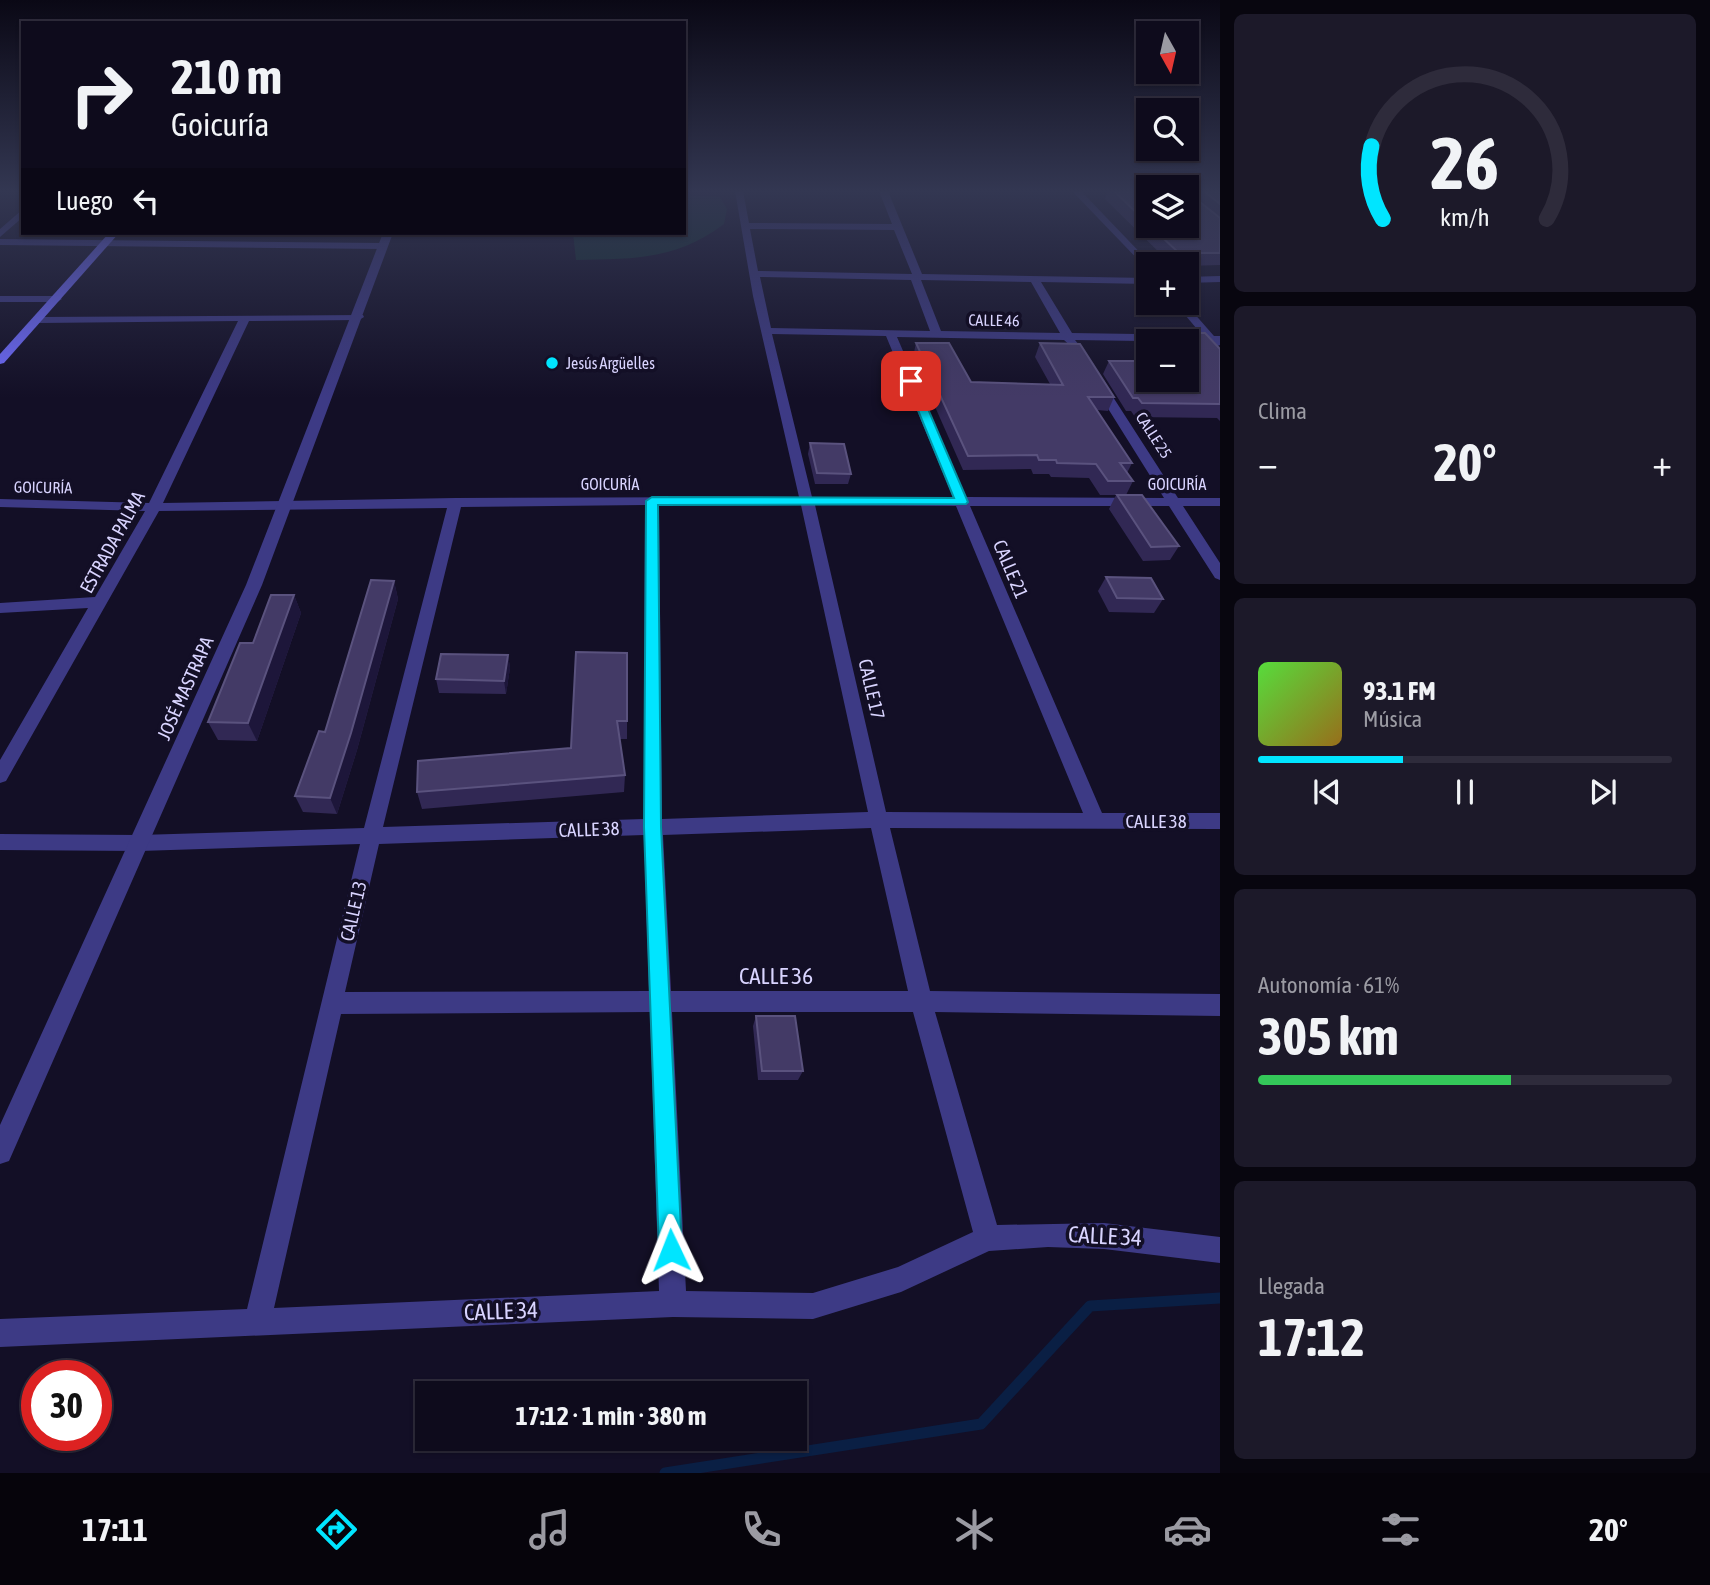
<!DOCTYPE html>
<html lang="es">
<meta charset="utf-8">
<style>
:root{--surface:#0e0b1c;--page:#1c1929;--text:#f1f3f6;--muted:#9b9ba3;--line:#2e2b3b;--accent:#00e5ff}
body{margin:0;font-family:"Asap Condensed",sans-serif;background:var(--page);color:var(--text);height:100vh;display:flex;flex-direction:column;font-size:26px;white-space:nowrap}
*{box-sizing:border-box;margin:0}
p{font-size:23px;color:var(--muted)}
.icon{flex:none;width:38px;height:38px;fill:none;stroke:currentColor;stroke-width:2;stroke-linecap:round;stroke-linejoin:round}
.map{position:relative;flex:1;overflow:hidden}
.side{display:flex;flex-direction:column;gap:14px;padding:14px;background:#08060f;width:490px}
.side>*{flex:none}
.hud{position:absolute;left:21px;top:21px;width:665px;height:214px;border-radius:0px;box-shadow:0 2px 5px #0004,0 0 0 2px var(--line);background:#0e0b1c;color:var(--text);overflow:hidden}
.needle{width:46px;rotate:172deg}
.tools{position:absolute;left:1136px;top:21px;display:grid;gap:14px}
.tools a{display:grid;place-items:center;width:63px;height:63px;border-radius:0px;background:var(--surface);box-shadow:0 2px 5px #0004,0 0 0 2px var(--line);font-size:35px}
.speed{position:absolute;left:21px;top:1360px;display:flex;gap:14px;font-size:35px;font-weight:700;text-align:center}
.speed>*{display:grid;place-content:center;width:91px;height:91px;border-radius:50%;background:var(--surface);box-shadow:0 2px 5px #0004,0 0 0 2px var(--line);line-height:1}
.speed .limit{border:10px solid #d22;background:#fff;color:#111}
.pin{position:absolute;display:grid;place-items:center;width:60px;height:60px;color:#fff;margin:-30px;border-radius:14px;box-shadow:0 4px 10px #0006}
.me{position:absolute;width:77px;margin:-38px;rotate:358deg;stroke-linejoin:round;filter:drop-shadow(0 0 5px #0008)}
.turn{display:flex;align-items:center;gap:24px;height:147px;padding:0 35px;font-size:32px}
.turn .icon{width:91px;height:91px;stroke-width:2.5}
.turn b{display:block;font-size:49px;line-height:60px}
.then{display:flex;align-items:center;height:66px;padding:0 35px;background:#0003;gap:14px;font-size:26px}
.big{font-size:52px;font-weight:700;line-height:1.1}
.side .tile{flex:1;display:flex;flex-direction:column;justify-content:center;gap:10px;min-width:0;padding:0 24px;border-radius:10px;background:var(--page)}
.side .dial{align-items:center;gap:0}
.dial svg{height:182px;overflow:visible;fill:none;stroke:var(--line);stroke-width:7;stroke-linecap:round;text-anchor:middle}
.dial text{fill:var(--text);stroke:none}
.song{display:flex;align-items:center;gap:21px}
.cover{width:84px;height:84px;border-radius:10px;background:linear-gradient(135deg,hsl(110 70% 55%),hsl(40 70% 35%))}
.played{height:7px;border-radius:4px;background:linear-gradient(90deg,var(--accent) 35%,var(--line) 35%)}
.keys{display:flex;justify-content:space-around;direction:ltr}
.heat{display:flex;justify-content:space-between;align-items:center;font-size:38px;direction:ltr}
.charge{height:10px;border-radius:5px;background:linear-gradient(90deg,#34c759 61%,var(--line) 0)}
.trip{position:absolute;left:415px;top:1381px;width:392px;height:70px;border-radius:0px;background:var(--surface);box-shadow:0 2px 5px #0004,0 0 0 2px var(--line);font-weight:700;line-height:70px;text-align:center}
.dock{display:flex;height:112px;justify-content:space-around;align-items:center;background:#06040b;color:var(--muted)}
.dock .icon{width:49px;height:49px}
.dock .selected{color:var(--accent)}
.dock b{font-size:32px;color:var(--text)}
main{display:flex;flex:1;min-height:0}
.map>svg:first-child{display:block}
.green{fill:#12302f}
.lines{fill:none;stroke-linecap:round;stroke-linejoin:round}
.stream{stroke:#0a1f44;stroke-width:11}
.minor{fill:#3d3a85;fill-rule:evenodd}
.tertiary{fill:#3d3a85;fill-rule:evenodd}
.secondary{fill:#6f6bff;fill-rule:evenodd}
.wall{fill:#312854}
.shaded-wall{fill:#1d163a}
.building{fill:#433a66;stroke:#5a527e;stroke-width:2}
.route{fill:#00e5ff;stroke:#0095a6;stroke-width:2}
.poi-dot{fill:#00e5ff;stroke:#130f26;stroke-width:2.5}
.labels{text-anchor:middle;stroke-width:7;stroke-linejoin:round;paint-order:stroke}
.far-street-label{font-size:16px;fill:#d9d4ff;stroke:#130f26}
.far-poi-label{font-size:16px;fill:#d9d4ff;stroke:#130f26;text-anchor:start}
.street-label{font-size:19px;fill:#d9d4ff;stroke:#130f26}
.near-street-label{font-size:23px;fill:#d9d4ff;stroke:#130f26}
</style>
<main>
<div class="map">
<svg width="1220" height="1473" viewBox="0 0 1220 1473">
<rect width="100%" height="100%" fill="#130f26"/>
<path class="green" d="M 684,195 L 720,197 L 727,209 L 724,224 C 677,260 632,259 576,260 L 573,233 L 684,233 Z"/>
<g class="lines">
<path class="stream" d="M 665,1473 L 981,1424 L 1090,1306 L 1220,1298"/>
<g class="minor">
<path d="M 735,191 L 743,191 L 749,223 L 892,224 L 879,191 L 888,191 L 922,274 L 1148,278 L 1148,284 L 1041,282 L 1072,333 L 1202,335 L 1175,303 L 1185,303 L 1214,336 L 1220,336 L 1220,345 L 1215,347 L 1207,342 L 1075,340 L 1079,345 L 1073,348 L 1064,340 L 897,337 L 966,497 L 1164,498 L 1092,383 L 1098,379 L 1104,383 L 1178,498 L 1220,498 L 1220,506 L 1183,506 L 1220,563 L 1220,580 L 1215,578 L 1169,506 L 970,506 L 1102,813 L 1220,813 L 1220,829 L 890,828 L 930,991 L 1220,994 L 1220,1016 L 935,1012 L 997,1225 L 1104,1223 L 1220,1237 L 1220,1263 L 1104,1249 L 1048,1247 L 989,1251 L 901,1292 L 813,1319 L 673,1317 L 0,1347 L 0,1319 L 247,1309 L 360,844 L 140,851 L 0,850 L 0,834 L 140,835 L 364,828 L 447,508 L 159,511 L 6,781 L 0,783 L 0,760 L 88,608 L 0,613 L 0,603 L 95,597 L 145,511 L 0,507 L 0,499 L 149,503 L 238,321 L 39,323 L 34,320 L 39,317 L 363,315 L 364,317 L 359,320 L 249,321 L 163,503 L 455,498 L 799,497 L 753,296 ZM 750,229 L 894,230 L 912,274 L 758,271 ZM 760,277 L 911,280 L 930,331 L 771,328 ZM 921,280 L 1031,282 L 1060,333 L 941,331 ZM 772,334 L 886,336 L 953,497 L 812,497 ZM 645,505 L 644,819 L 383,827 L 461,507 ZM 659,505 L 801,505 L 868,812 L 662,819 ZM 815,505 L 956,506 L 1083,813 L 886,812 ZM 871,828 L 908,991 L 671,991 L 663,835 ZM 644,835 L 649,991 L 345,992 L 379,844 ZM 650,1012 L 659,1291 L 274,1308 L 341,1014 ZM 672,1012 L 913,1012 L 973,1232 L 898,1267 L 813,1293 L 686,1291 Z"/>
<path d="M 1072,191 L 1081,191 L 1151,264 L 1148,264 L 1148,270 Z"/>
<path d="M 23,209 L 23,217 L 0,237 L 0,229 Z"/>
<path d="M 0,239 L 382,243 L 387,246 L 382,249 L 0,245 Z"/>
<path d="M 1220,276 L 1220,282 L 1186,283 L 1186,277 Z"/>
<path d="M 0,296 L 57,296 L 62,299 L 57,302 L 0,302 Z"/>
</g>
<path class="tertiary" d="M 383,233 L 393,233 L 262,585 L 9,1161 L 0,1164 L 0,1125 L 246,585 Z"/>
<path class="secondary" d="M 109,233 L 119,233 L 4,363 L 0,364 L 0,354 Z"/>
</g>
<g class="wall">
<path d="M 1107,191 L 1148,191 L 1148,226 L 1186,226 L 1190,194 L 1192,196 L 1194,191 L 1220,191 L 1220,265 L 1186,266 L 1186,264 L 1171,264 L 1105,199 Z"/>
<path d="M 1162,333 L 1220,349 L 1220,421 L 1217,418 L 1135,417 L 1131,411 L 1126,411 L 1103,374 L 1109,361 L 1186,380 L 1186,341 L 1158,341 Z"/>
<path d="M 916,343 L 971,382 L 1050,384 L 1035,357 L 1040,343 L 1114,397 L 1108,411 L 1097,410 L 1132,463 L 1127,473 L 1133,481 L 1126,495 L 1179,546 L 1170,560 L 1143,561 L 1109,509 L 1116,495 L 1100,495 L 1089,478 L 1051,477 L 1049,474 L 1033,474 L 1031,469 L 963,470 L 913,357 Z"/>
<path d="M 810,443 L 851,474 L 848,484 L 815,484 L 808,454 Z"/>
<path d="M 1106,577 L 1163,599 L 1154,613 L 1109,612 L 1098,591 Z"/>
<path d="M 394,581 L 398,599 L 357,750 L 337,814 L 303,812 L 295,796 Z"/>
<path d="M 294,595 L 301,613 L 257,741 L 218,740 L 208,722 L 253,643 Z"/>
<path d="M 627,653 L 627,739 L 619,739 L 625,775 L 624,792 L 422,809 L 417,792 L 571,748 Z"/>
<path d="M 508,655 L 510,668 L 506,694 L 439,693 L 436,679 Z"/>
<path d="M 756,1016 L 803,1071 L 798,1080 L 758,1080 L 753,1026 Z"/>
</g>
<g class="shaded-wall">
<path d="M 394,581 L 398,599 L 357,750 L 337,814 L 330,798 Z"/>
<path d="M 294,595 L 301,613 L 257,741 L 248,723 Z"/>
<path d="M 508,655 L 510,668 L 506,694 L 504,681 Z"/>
</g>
<g class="building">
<path d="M 1114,191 L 1148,191 L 1148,224 Z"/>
<path d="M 1186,191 L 1189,191 L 1190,194 L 1220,218 L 1220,253 L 1179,253 L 1150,226 L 1186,226 Z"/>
<path d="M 1204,191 L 1220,191 L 1220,204 Z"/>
<path d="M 1162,333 L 1205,333 L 1220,349 L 1220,404 L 1142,403 L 1138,398 L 1133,398 L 1109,361 L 1148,361 L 1148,380 L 1186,380 L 1186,341 L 1168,341 Z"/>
<path d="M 916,343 L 949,343 L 971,382 L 1063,385 L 1040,343 L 1080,344 L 1114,397 L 1088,397 L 1132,463 L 1120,463 L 1133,481 L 1108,481 L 1096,464 L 1057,463 L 1056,460 L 1039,460 L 1037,455 L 968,456 Z"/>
<path d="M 810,443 L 844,444 L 851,474 L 817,473 Z"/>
<path d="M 1117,495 L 1142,495 L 1179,546 L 1151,547 Z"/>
<path d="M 1106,577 L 1151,578 L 1163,599 L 1117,598 Z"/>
<path d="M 371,580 L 394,581 L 351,733 L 330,798 L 295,796 L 319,731 L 325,732 Z"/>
<path d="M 271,595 L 294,595 L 248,723 L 208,722 L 240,643 L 253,643 Z"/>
<path d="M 576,652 L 627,653 L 627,721 L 617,721 L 625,775 L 417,792 L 418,761 L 571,748 Z"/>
<path d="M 441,654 L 508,655 L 504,681 L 436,679 Z"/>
<path d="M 756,1016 L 795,1016 L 803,1071 L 762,1071 Z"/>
</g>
<linearGradient id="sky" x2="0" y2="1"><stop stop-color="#0a0815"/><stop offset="0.48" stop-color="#333752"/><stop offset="1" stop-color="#333752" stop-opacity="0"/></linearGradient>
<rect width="1220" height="398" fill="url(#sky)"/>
<path class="route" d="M 911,378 L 916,381 L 968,502 L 966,504 L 658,505 L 661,827 L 682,1250 L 679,1258 L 671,1261 L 662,1258 L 659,1250 L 644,827 L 646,501 L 652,497 L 954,498 L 906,381 Z"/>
<circle class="poi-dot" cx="552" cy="363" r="7"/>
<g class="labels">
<g class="far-street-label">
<text transform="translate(994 320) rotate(1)" y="6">CALLE 46</text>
<text transform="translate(1154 435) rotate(57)" y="6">CALLE 25</text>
<text x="610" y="490">GOICURÍA</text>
<text x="1177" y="490">GOICURÍA</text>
<text transform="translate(43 487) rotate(1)" y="6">GOICURÍA</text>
</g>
<g class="far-poi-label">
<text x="566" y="369">Jesús Argüelles</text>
</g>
<g class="street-label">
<text transform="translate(112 542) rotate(-61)" y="7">ESTRADA PALMA</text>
<text transform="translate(1011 569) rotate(67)" y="7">CALLE 21</text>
<text transform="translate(185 688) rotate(-66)" y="7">JOSÉ MASTRAPA</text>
<text transform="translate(872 689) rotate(77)" y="7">CALLE 17</text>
<text x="1156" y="828">CALLE 38</text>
<text transform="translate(589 829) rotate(-2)" y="7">CALLE 38</text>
<text transform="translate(353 911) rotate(-77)" y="7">CALLE 13</text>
</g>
<g class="near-street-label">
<text x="776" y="984">CALLE 36</text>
<text transform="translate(1105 1236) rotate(3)" y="8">CALLE 34</text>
<text transform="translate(501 1311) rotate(-2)" y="8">CALLE 34</text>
</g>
</g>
</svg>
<div class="tools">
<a><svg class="needle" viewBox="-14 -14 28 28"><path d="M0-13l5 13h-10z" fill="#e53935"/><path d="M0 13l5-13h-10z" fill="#9b9ba3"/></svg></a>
<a><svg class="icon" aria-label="search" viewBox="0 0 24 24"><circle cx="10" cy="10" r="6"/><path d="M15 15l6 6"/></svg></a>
<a><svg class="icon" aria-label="layers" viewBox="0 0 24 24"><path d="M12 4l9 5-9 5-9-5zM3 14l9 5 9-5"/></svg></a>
<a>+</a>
<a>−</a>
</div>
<div class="speed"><div class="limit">30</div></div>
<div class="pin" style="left:911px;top:381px;background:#d93025"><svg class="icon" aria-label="arrive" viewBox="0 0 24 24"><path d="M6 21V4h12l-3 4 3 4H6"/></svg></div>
<svg class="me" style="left:671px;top:1250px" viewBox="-20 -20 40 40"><path d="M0-17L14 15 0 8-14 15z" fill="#00e5ff" stroke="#fff" stroke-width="4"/></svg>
<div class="trip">17:12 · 1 min · 380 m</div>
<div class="hud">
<div class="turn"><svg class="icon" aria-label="right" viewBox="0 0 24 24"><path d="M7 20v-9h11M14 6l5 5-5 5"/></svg><div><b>210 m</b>Goicuría</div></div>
<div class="then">Luego<svg class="icon" aria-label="left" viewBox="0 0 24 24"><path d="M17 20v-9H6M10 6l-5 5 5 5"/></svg></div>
</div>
</div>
<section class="side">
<div class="tile dial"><svg viewBox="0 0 100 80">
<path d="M14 69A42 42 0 1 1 86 69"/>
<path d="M14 69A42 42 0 0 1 9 37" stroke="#00e5ff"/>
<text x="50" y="56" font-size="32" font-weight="700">26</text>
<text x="50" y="72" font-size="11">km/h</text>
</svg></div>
<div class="tile"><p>Clima</p>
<div class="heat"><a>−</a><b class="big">20°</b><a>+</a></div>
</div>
<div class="tile">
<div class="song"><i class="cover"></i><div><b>93.1 FM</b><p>Música</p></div></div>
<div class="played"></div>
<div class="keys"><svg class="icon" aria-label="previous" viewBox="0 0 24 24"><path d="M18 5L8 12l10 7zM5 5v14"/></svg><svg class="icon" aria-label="pause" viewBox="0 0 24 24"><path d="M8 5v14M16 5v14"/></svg><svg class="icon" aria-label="next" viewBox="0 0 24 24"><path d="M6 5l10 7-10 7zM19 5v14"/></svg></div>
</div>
<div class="tile"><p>Autonomía · 61%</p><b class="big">305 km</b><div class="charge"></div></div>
<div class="tile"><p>Llegada</p><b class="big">17:12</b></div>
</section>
</main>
<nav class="dock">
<b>17:11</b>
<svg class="icon selected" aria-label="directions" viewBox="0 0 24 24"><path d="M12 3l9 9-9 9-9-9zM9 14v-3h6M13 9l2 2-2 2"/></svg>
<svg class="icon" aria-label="music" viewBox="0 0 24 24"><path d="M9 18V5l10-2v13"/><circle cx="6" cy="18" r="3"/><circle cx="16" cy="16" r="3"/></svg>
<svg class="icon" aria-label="phone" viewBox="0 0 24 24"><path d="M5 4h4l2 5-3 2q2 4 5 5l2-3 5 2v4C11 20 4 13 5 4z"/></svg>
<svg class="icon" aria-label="climate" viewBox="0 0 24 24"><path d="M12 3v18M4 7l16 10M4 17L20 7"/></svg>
<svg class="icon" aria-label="car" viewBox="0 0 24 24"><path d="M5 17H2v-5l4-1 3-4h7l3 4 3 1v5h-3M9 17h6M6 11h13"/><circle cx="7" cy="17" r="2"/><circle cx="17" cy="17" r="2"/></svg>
<svg class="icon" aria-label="filters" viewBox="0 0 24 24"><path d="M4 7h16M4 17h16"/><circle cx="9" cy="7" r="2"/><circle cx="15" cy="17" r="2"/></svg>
<b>20°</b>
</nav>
